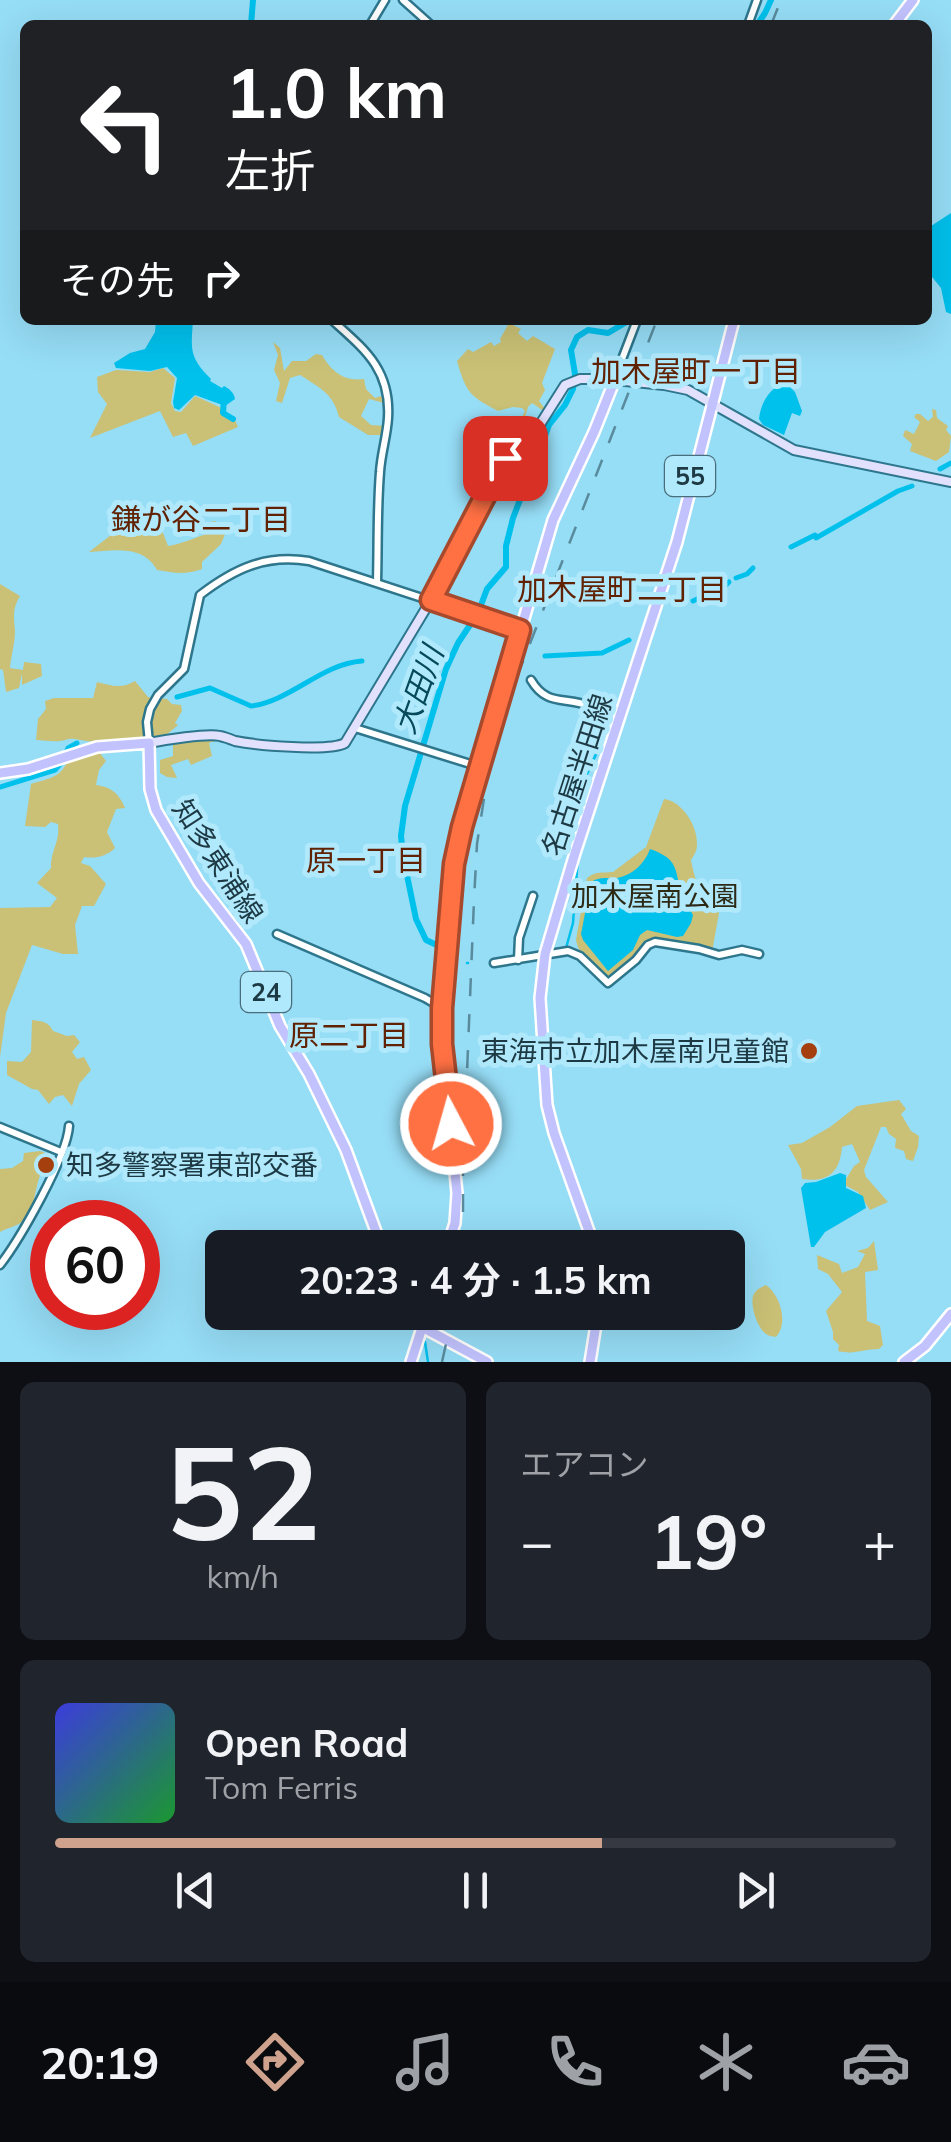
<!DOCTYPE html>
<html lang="ja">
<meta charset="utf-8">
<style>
:root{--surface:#171b24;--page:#20242c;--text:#f1f3f6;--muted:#9ea1a6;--line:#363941;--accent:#cfa28e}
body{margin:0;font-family:Mulish,"Noto Sans JP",sans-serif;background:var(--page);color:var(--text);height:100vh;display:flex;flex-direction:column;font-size:38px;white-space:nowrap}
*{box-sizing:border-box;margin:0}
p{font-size:32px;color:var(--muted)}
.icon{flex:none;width:55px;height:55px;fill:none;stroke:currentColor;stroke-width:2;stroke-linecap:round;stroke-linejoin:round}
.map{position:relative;height:1362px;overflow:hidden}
.side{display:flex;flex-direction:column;gap:20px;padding:20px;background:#0d0f14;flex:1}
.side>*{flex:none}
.top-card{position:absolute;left:20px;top:20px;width:912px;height:305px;border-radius:15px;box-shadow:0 10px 40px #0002;background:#202124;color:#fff;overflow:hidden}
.speed{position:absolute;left:30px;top:1200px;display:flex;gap:20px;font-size:50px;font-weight:700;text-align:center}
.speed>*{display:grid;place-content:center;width:130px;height:130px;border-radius:50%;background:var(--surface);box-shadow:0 10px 40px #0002;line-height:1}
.speed .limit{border:15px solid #d22;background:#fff;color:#111}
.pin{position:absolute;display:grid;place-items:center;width:85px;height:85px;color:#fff;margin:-42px;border-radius:20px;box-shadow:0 5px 15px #0006}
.me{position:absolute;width:110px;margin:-55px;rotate:354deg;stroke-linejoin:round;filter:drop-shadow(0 0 8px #0008)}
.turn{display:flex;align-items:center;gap:35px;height:210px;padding:0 40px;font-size:45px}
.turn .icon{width:130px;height:130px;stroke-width:2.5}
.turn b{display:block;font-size:70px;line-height:85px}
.then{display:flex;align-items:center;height:95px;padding:0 40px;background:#0003;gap:20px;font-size:38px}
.big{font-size:75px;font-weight:700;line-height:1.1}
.side .tile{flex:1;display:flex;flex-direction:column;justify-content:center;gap:15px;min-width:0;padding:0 35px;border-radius:15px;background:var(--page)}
.side .dial{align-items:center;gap:0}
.dial b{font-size:130px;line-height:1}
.song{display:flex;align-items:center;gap:30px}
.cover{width:120px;height:120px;border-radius:15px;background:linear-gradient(135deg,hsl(240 70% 55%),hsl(130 70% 35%))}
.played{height:10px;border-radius:5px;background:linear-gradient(90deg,var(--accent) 65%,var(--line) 65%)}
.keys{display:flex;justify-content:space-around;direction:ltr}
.heat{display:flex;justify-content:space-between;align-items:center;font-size:55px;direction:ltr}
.side .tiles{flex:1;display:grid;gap:20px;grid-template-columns:1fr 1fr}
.tile:last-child{grid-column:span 2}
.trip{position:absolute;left:205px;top:1230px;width:540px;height:100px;border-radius:15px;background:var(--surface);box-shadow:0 10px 40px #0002;font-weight:700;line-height:100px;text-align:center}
.tab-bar{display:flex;height:160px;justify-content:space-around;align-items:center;background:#090b0e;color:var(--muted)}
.tab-bar .icon{width:70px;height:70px}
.tab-bar .selected{color:var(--accent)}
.tab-bar b{font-size:45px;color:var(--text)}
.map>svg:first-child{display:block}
.green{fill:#cac176}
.water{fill:#00c0ec}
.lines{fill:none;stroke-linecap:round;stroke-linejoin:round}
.stream{stroke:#00c0ec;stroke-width:2.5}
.canal{stroke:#00c0ec;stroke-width:5}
.river{stroke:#00c0ec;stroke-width:6}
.tertiary-casing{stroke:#2d768c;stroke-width:11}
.secondary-casing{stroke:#2d768c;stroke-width:12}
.primary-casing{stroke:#fff;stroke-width:14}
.tertiary{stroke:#fff;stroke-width:6}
.secondary{stroke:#e1e1fe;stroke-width:8}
.primary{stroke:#c2c3fe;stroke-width:9}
.rail{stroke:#598b9d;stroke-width:2.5;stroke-dasharray:18 18;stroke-linecap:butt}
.route-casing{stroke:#a6492c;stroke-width:25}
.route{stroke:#ff7043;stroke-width:18}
.poi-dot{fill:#a5400e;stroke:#b0e8fc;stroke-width:4}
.labels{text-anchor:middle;stroke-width:10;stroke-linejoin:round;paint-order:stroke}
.shield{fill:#b0e8fc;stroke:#496e7b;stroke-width:2.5}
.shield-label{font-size:25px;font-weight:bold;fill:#1d3a44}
.street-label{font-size:28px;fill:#1d3a44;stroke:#b0e8fc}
.park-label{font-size:28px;fill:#2d2a16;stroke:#b0e8fc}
.poi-label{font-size:28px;fill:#1d3a44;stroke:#b0e8fc;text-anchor:end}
.neighbourhood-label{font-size:30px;fill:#612203;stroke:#b0e8fc}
.water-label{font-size:30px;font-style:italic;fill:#05495b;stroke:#b0e8fc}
</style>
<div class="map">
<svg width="951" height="1362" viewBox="0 0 951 1362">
<rect width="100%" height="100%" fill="#96ddf6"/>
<g class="green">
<path d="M 509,323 L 521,329 L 518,333 L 527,341 L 533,336 L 555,349 L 542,383 L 545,390 L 539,401 L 546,410 L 545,412 L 532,403 L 528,407 L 524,421 L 535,428 L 531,432 L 518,431 L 521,426 L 519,423 L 525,411 L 522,408 L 513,407 L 498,411 C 469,396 466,392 457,361 L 468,349 L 473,352 L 491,342 L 494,346 L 501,342 L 500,339 Z"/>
<path d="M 273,342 L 280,348 L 284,371 L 292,361 L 306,361 L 316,354 L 322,355 C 331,371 344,382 364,379 L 366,389 L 375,398 L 381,396 L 384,403 L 369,399 L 361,416 L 371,425 L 385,426 L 383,435 L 368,435 L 339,417 C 333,393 320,388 300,375 L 290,378 L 282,403 L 276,401 L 280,383 L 274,370 L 278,355 Z"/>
<path d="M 163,368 L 175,378 L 171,403 L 175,411 L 181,412 L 195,396 L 226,410 L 224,416 L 232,421 L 235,420 L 238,427 L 193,446 L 186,433 L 173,437 L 160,411 L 90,438 L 107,404 L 98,392 L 97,377 L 116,370 L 150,372 Z"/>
<path d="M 932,409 L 936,410 L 937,418 L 948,426 L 946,430 L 951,436 L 949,452 L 936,461 L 910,451 L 912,444 L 903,436 L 905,430 L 914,434 L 920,422 L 914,417 L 916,414 L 920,414 L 928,421 L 933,417 Z"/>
<path d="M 215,521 L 225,534 L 221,544 L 202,562 L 202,569 C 186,575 174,573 157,570 C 144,545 114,550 89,552 L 115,532 L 160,525 L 168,546 C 183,544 197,536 211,533 L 210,522 Z"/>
<path d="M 0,584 L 20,596 C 12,609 14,617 15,631 C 15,643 11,656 10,668 L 23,670 L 24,662 L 41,664 L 42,676 L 22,685 L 22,673 L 19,688 L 6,692 L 3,670 L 0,669 Z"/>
<path d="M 135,681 L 148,697 L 167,699 L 172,704 L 181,705 L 182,711 L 175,723 L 178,725 L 165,736 L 153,740 L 149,729 L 146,738 C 123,747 98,743 75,739 C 69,738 67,740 60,741 C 52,742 43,740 36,740 L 38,719 L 46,709 L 45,701 L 54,698 L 93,698 L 97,682 C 112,686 122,689 135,681 Z"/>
<path d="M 217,736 L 228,742 L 218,740 L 209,743 L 212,756 L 191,765 L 188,759 L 171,765 L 177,778 L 167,777 L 160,773 L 160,760 L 173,756 L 173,741 Z"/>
<path d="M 93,753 L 100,753 L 106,761 L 99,770 L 96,785 C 112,787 119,794 125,808 L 116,809 L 107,832 L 115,848 C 107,856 96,859 84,857 L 81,863 L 90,866 L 106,884 L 94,906 L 82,906 L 75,925 L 78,954 L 63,954 L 32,945 L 6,1013 L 0,1057 L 0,908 L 50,907 L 57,898 L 37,883 L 51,868 C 51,848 60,844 58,824 L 51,822 L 45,827 L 25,826 L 31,784 C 46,779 62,778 67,761 Z"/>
<path d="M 664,799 C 682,801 698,826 697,845 C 697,851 694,855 691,860 C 695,883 702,897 719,913 L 712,952 L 656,941 L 611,979 L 607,979 C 595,968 579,957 576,940 L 587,878 C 596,871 602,873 613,872 L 646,847 Z"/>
<path d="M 32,1020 C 42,1021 49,1022 53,1031 L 67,1036 L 74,1035 L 80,1042 L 72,1052 L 77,1059 L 84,1057 L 91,1070 L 79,1084 L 72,1106 L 63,1095 L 55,1097 L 49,1104 L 38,1090 L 32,1089 L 7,1075 L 7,1061 L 22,1062 L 31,1052 Z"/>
<path d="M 899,1100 L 906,1109 L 901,1114 L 911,1131 L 919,1136 L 918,1147 L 913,1161 L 906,1159 L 904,1151 L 895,1148 L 896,1139 L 889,1134 L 886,1127 L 881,1127 L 864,1170 L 866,1177 L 888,1202 L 870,1210 L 858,1192 L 843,1184 L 854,1166 L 860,1162 L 852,1144 L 842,1147 C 840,1172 828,1183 802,1179 L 801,1169 L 788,1145 L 802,1143 L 830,1127 L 857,1106 Z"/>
<path d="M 40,1151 L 48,1154 L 52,1160 C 32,1173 40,1203 23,1221 C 18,1226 7,1228 0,1232 L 0,1169 L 12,1168 L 23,1161 L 24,1153 Z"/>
<path d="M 874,1241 L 878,1270 L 865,1272 L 867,1321 L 880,1326 L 883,1345 L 879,1349 C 862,1349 856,1355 838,1351 L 839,1345 L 833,1339 L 833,1332 L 826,1311 L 842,1292 L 828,1274 L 818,1269 L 817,1255 L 839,1264 L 842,1273 L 858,1267 L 865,1254 L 857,1251 L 868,1248 Z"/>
<path d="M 766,1285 C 780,1295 789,1323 776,1337 C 774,1336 770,1337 768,1335 C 758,1331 750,1306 753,1296 C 756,1289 760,1288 766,1285 Z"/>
</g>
<g class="water">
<path d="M 951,213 L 951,314 L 946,312 L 941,288 L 928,272 L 928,228 Z"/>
<path d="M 156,320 L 193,320 C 191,350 189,357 211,379 L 210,381 L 222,388 L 224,386 C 230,389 234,393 235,399 L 225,406 L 195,395 L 179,410 L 174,408 L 173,402 L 177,378 L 167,367 L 150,371 L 116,368 L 114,363 L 130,353 L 145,349 L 155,332 Z"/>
<path d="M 788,381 L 791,384 L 791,388 L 795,392 L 802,411 L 800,416 L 792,413 L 784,435 L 763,425 L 759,419 C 761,401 771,386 788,381 Z"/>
<path d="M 650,849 C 678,859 675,868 681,893 C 683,901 689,908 693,915 L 691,923 L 683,936 L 677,937 L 647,930 L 640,935 L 633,950 L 608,971 L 583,940 L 581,934 L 591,882 C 602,876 606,879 617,878 C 633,875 645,863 650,849 Z"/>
<path d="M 840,1173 L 846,1175 L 846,1188 L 863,1196 L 866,1208 L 825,1232 L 814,1247 L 811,1247 L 801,1188 L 805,1183 L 816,1182 Z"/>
</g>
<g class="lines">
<g class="stream">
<path d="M 580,824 L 583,783 L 602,741 L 602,723"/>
<path d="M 566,948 L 573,923 L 578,857"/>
<path d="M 467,963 L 468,963"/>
<path d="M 378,1312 C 390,1321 404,1319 417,1326"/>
<path d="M 425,1342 L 428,1362"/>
</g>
<g class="canal">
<path d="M 940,469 L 951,463"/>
<path d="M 791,547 L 815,535 L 816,538 L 898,491 L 912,486"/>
<path d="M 736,578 L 747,574 L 753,568"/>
<path d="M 693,601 L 725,586 L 729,582"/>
<path d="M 545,656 L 602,653 L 629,640"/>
<path d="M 177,697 L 210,688 L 251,706 C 291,701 321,664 362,661"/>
<path d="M 0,787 L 55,770 L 62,762 L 68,748 L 77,743"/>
</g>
<g class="river">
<path d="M 251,25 L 253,0"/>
<path d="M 757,25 L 765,13 L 771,0"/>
<path d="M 224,398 L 223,413 L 233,419"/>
<path d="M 443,948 L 426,940 L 416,919 L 403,856 L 401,836 L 405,806 L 446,669 L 458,643 L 478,613 L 487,589 L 506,567 L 506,546 L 513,518 L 525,487 L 541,461 L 544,439 L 549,425 L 565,405 L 573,389 L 575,374 L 571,350 L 577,337 L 588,330 L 608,333 L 630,320"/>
</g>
<g class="tertiary-casing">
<g id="tertiary">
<path d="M 403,0 L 431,25"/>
<path d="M 370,25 L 385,0"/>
<path d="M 748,25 L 757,0"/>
<path d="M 332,320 C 364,349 391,369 388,418 C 387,436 381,454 380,472 C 377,509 378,546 377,582"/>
<path d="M 614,380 L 637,320"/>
<path d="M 531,680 C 547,707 565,696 589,706"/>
<path d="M 355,728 L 480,767"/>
<path d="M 149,743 L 147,722 L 150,709 L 158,695 L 184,669 L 200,595 C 234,569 265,554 309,561 L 520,630"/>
<path d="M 277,934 L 425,998 L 442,1008"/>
<path d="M 518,960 L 519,938 L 533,896"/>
<path d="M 494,963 L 568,951 L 580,956 L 608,983 L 636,960 L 648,945 L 655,942 L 699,949 L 719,955 L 742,950 L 759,954"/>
<path d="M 0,1127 L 61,1152"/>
<path d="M 0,1265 C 20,1239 67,1157 69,1126"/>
</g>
</g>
<g class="secondary-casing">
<path id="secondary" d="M 149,743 C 164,740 207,733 220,736 C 225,737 230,739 235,741 C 255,745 330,752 345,743 L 431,600 L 505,458 L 516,444 L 539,426 L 565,385 L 580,379 L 606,379 L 664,385 L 688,390 L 794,450 L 951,482"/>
</g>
<g class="primary-casing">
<g id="primary">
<path d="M 894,25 L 913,0"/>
<path d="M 0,773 L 28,769 L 97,747 L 149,743 L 150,789 L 156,810 L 199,883 L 246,944 L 280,1026 L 309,1074 L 346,1150 L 382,1248"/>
<path d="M 447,1248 L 455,1223 L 457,1193 L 442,1044 L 442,1008 L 455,853 L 553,520 L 594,432 L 614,382"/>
<path d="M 595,1248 L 554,1133 L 547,1105 L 540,998 L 545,954 L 575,853 L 677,542 L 734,320"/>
<path d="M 414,1312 L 422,1327 L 487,1362"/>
<path d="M 411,1362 L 427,1312"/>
<path d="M 590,1362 L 598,1312"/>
<path d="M 904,1362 L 925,1346 L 951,1314"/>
</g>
</g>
<use href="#tertiary" class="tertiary"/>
<use href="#secondary" class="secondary"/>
<use href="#primary" class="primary"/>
<g class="rail">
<path d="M 771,25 L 781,0"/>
<path d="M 463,1248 L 463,1171 L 474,900 L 477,844 L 489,766 L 509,697 L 657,320"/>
<path d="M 442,1362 L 453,1312"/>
</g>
</g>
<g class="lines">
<g class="route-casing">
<path id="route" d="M 451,1124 L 442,1044 L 442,1008 L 454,864 L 462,827 L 520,630 L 431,600 L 505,458"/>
</g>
<use href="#route" class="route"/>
</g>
<g class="poi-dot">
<circle cx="809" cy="1051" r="10"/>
<circle cx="46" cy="1165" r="10"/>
</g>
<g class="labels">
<g class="shield">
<rect x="665" y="456" width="50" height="40" rx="8"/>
<rect x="241" y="972" width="50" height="40" rx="8"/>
</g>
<g class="shield-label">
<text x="690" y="485">55</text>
<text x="266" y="1001">24</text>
</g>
<g class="street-label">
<text transform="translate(577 775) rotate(-72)" y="10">名古屋半田線</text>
<text transform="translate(218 861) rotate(57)" y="10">知多東浦線</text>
</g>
<g class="park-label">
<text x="655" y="906">加木屋南公園</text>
</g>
<g class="poi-label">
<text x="789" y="1061">東海市立加木屋南児童館</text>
<text x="66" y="1175" text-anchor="start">知多警察署東部交番</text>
</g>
<g class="neighbourhood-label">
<text x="696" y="382">加木屋町一丁目</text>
<text x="201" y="530">鎌が谷二丁目</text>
<text x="622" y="600">加木屋町二丁目</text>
<text x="366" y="871">原一丁目</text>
<text x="349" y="1046">原二丁目</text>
</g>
<g class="water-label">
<text transform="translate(419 690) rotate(-70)" y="10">大田川</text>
</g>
</g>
</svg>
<div class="speed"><div class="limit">60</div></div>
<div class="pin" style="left:505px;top:458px;background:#d93025"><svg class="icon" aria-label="arrive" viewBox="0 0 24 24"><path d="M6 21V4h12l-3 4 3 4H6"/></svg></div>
<svg class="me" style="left:451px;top:1124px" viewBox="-20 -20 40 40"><circle r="17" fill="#ff7043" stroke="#fff" stroke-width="3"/><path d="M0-11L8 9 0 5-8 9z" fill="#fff"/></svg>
<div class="trip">20:23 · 4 分 · 1.5 km</div>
<div class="top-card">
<div class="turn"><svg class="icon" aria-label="left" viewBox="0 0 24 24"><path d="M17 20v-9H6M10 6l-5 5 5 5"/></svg><div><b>1.0 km</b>左折</div></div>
<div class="then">その先<svg class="icon" aria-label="right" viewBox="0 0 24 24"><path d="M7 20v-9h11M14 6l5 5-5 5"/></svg></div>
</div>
</div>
<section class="side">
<div class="tiles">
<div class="tile dial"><b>52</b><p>km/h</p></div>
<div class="tile"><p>エアコン</p>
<div class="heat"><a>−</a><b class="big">19°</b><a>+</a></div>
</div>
<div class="tile">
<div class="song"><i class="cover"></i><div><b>Open Road</b><p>Tom Ferris</p></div></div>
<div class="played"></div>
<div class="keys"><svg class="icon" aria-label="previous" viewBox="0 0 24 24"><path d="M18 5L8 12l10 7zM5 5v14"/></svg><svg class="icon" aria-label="pause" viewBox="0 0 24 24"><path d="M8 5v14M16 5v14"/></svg><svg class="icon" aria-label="next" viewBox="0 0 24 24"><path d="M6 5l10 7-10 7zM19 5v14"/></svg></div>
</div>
</div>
</section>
<nav class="tab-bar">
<b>20:19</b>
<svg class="icon selected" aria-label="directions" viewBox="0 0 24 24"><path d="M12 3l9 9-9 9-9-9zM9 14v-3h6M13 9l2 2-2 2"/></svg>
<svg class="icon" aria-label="music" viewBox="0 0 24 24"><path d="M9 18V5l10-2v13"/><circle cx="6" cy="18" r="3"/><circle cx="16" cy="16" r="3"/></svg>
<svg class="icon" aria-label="phone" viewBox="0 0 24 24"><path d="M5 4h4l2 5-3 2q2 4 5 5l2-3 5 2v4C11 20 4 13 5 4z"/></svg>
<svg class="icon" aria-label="climate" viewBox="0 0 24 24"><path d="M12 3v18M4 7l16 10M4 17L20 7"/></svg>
<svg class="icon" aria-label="car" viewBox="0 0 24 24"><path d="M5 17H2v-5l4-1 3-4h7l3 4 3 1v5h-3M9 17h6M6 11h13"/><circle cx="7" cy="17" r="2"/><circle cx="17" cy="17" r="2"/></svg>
</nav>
